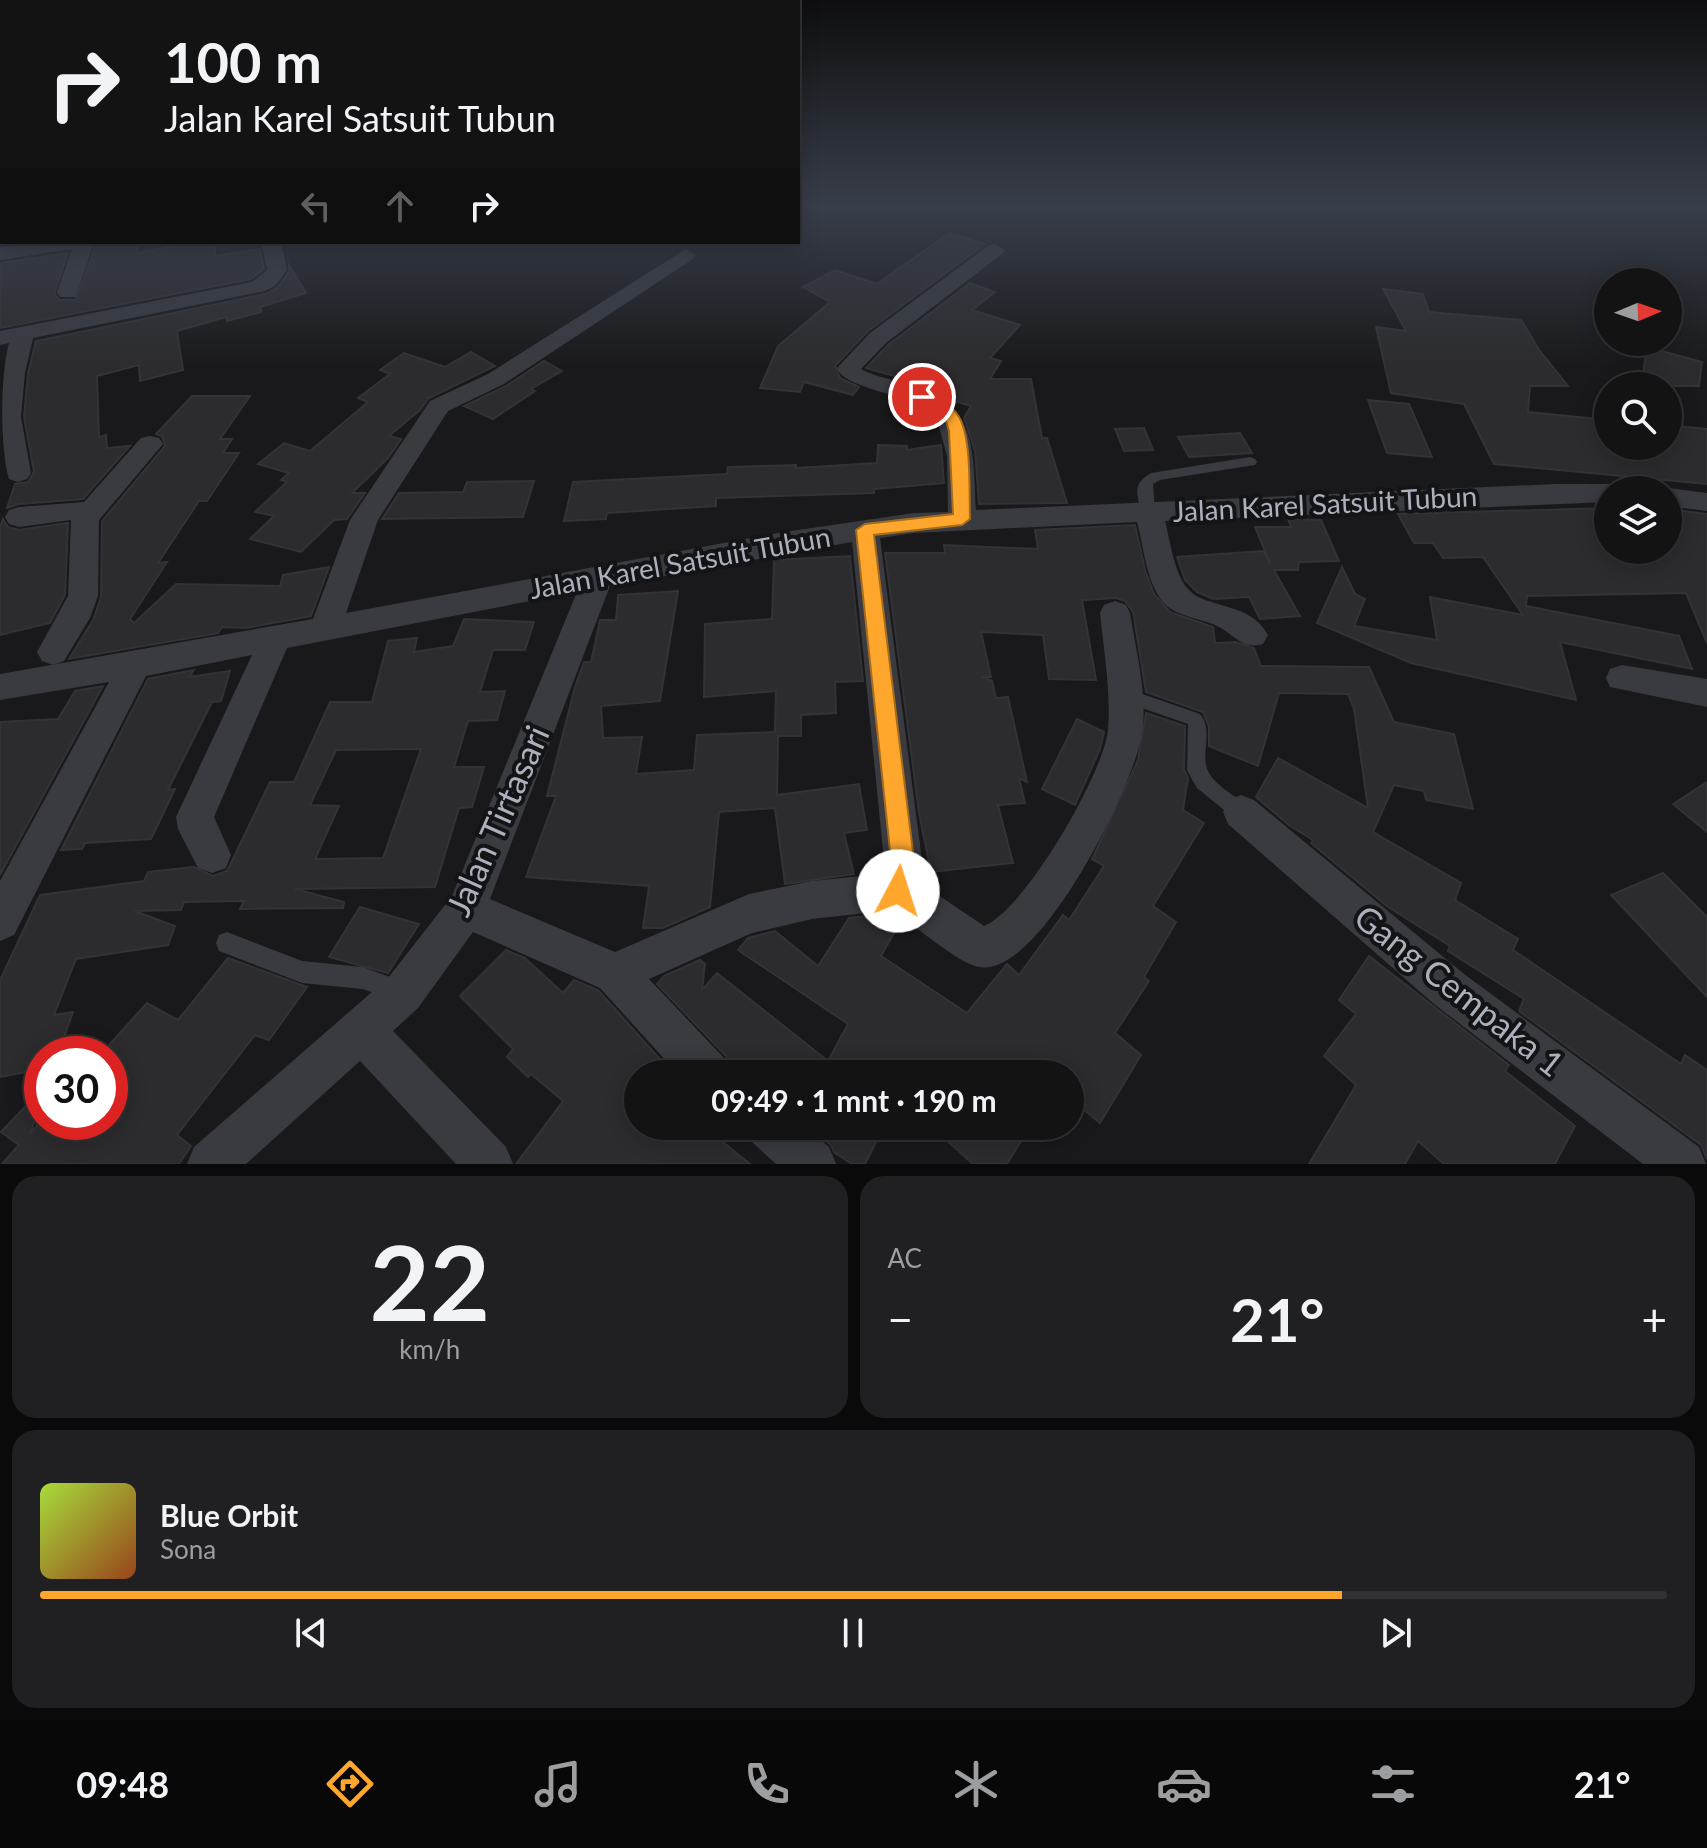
<!DOCTYPE html>
<html lang="id">
<meta charset="utf-8">
<style>
:root{--surface:#131314;--page:#202022;--text:#f1f3f6;--muted:#9d9ea0;--line:#323234;--accent:#ffa62d}
body{margin:0;font-family:Lato,sans-serif;background:var(--page);color:var(--text);height:100vh;display:flex;flex-direction:column;font-size:30px;white-space:nowrap}
*{box-sizing:border-box;margin:0}
p{font-size:26px;color:var(--muted)}
.icon{flex:none;width:44px;height:44px;fill:none;stroke:currentColor;stroke-width:2;stroke-linecap:round;stroke-linejoin:round}
.map{position:relative;height:1164px;overflow:hidden}
.sheet{display:flex;flex-direction:column;gap:12px;padding:12px;background:#0a0a0b;flex:1}
.sheet>*{flex:none}
.top-card{position:absolute;left:0px;top:0px;width:800px;height:244px;box-shadow:0 4px 20px #0003,0 0 0 2px var(--line);background:#131314;color:var(--text);overflow:hidden}
.needle{width:52px;rotate:88deg}
.fabs{position:absolute;left:1594px;top:268px;display:grid;gap:16px}
.fabs a{display:grid;place-items:center;width:88px;height:88px;border-radius:50%;background:var(--surface);box-shadow:0 4px 20px #0003,0 0 0 2px var(--line);font-size:40px}
.speed{position:absolute;left:24px;top:1036px;display:flex;gap:16px;font-size:40px;font-weight:700;text-align:center}
.speed>*{display:grid;place-content:center;width:104px;height:104px;border-radius:50%;background:var(--surface);box-shadow:0 4px 20px #0003,0 0 0 2px var(--line);line-height:1}
.speed .limit{border:12px solid #d22;background:#fff;color:#111}
.pin{position:absolute;display:grid;place-items:center;width:68px;height:68px;color:#fff;margin:-34px;border:4px solid #fff;border-radius:50%;box-shadow:0 2px 8px #0007}
.me{position:absolute;width:88px;margin:-44px;rotate:5deg;stroke-linejoin:round;filter:drop-shadow(0 0 6px #0008)}
.turn{display:flex;align-items:center;gap:28px;height:168px;padding:0 32px;font-size:36px}
.turn .icon{width:104px;height:104px;stroke-width:2.5}
.turn b{display:block;font-size:56px;line-height:68px}
.lanes{display:flex;align-items:center;height:76px;padding:0 32px;background:#0003;justify-content:center;gap:40px;direction:ltr}
.lanes .off{opacity:.35}
.big{font-size:60px;font-weight:700;line-height:1.1}
.sheet .card{flex:1;display:flex;flex-direction:column;justify-content:center;gap:12px;min-width:0;padding:0 28px;border-radius:24px;background:var(--page)}
.sheet .dial{align-items:center;gap:0}
.dial b{font-size:104px;line-height:1}
.song{display:flex;align-items:center;gap:24px}
.cover{width:96px;height:96px;border-radius:12px;background:linear-gradient(135deg,hsl(80 70% 55%),hsl(20 70% 35%))}
.played{height:8px;border-radius:4px;background:linear-gradient(90deg,var(--accent) 80%,var(--line) 80%)}
.keys{display:flex;justify-content:space-around;direction:ltr}
.heat{display:flex;justify-content:space-between;align-items:center;font-size:44px;direction:ltr}
.sheet .tiles{flex:1;display:grid;gap:12px;grid-template-columns:1fr 1fr}
.card:last-child{grid-column:span 2}
.trip{position:absolute;left:624px;top:1060px;width:460px;height:80px;border-radius:40px;background:var(--surface);box-shadow:0 4px 20px #0003,0 0 0 2px var(--line);font-weight:700;line-height:80px;text-align:center}
.dock{display:flex;height:128px;justify-content:space-around;align-items:center;background:#080808;color:var(--muted)}
.dock .icon{width:56px;height:56px}
.dock .active{color:var(--accent)}
.dock b{font-size:36px;color:var(--text)}
.map>svg:first-child{display:block}
.building{fill:#2c2c2f;stroke:#333337;stroke-width:2;fill-rule:evenodd}
.lines{fill:none;stroke-linecap:round;stroke-linejoin:round}
.lane{fill:#393b41;fill-rule:evenodd}
.street{fill:#393b41;fill-rule:evenodd}
.route{fill:#ffa62d;stroke:#a66c1d;stroke-width:2}
.labels{text-anchor:middle;stroke-width:8;stroke-linejoin:round;paint-order:stroke}
.street-label{font-size:28px;fill:#aab1bc;stroke:#141416}
.near-street-label{font-size:34px;fill:#aab1bc;stroke:#141416}
</style>
<div class="map">
<svg width="1707" height="1164" viewBox="0 0 1707 1164">
<rect width="100%" height="100%" fill="#19191b"/>
<g class="building">
<path d="M 949,233 L 985,244 L 868,331 L 835,366 L 840,378 L 859,387 L 853,395 L 804,382 L 800,392 L 760,388 L 778,346 L 830,302 L 803,287 L 835,270 L 877,284 Z"/>
<path d="M 97,242 L 139,242 L 136,253 L 196,242 L 215,242 L 215,256 L 260,249 L 264,269 L 251,279 L 0,328 L 0,263 L 68,253 L 54,294 L 60,300 L 76,300 Z"/>
<path d="M 289,265 L 306,293 L 260,307 L 261,312 L 227,321 L 226,317 L 177,331 L 183,370 L 140,381 L 139,365 L 97,376 L 99,437 L 106,435 L 107,448 L 130,446 L 83,499 L 19,504 L 7,508 L 15,484 L 28,482 L 34,472 L 24,417 L 28,373 L 36,341 L 266,294 L 278,287 L 289,272 Z"/>
<path d="M 970,283 L 995,292 L 972,310 L 1020,325 L 990,358 L 1001,361 L 990,379 L 1031,379 L 1042,438 L 1047,438 L 1067,503 L 979,504 L 975,451 L 964,418 L 971,406 L 947,399 L 915,382 L 866,368 L 888,345 Z"/>
<path d="M 1383,289 L 1423,294 L 1429,312 L 1521,320 L 1540,351 L 1568,386 L 1530,386 L 1528,412 L 1608,420 L 1608,446 L 1668,446 L 1668,425 L 1707,429 L 1707,484 L 1494,464 L 1464,404 L 1391,393 L 1376,327 L 1406,331 Z"/>
<path d="M 1647,347 L 1702,362 L 1699,386 L 1641,386 Z"/>
<path d="M 471,352 L 495,366 L 429,398 L 420,410 L 389,436 L 401,439 L 388,458 L 352,493 L 365,493 L 347,519 L 334,520 L 301,552 L 250,539 L 274,516 L 255,512 L 287,482 L 281,480 L 289,473 L 258,464 L 284,443 L 310,451 L 368,402 L 358,398 L 390,374 L 380,370 L 404,353 L 445,367 Z"/>
<path d="M 544,361 L 562,371 L 531,389 L 535,391 L 493,419 L 464,406 L 506,386 Z"/>
<path d="M 192,396 L 250,396 L 220,439 L 232,439 L 223,453 L 239,453 L 207,501 L 199,501 L 158,563 L 167,562 L 130,619 L 134,623 L 176,584 L 280,586 L 283,575 L 329,567 L 311,616 L 246,628 L 222,627 L 218,633 L 69,659 L 93,620 L 101,597 L 102,521 L 165,446 L 162,436 L 156,434 Z"/>
<path d="M 1368,400 L 1409,404 L 1432,457 L 1387,453 Z"/>
<path d="M 1144,428 L 1153,450 L 1124,451 L 1115,429 Z"/>
<path d="M 1240,433 L 1252,453 L 1189,457 L 1178,437 Z"/>
<path d="M 878,445 L 907,446 L 907,450 L 941,445 L 944,483 L 874,489 L 874,493 L 716,498 L 716,506 L 607,513 L 606,519 L 564,521 L 573,482 L 727,474 L 728,467 L 796,465 L 796,468 L 877,463 Z"/>
<path d="M 534,481 L 523,517 L 382,519 L 399,493 L 463,492 L 467,482 Z"/>
<path d="M 1608,508 L 1608,550 L 1668,550 L 1668,509 L 1707,514 L 1707,643 L 1686,593 L 1527,596 L 1526,606 L 1679,636 L 1692,669 L 1560,642 L 1576,700 L 1411,663 L 1317,623 L 1342,567 L 1355,594 L 1365,599 L 1354,626 L 1437,640 L 1430,597 L 1523,615 L 1483,557 L 1443,558 L 1433,543 L 1414,543 L 1398,514 Z"/>
<path d="M 3,519 L 8,527 L 19,530 L 68,523 L 65,595 L 50,623 L 0,635 L 0,527 Z"/>
<path d="M 1288,519 L 1321,520 L 1339,561 L 1299,562 L 1298,570 L 1274,570 L 1300,616 L 1260,619 L 1249,597 L 1213,599 L 1197,592 L 1185,580 L 1177,557 L 1263,551 L 1270,563 L 1255,527 L 1291,527 Z"/>
<path d="M 1135,525 L 1145,570 L 1154,594 L 1170,612 L 1213,627 L 1215,643 L 1236,642 L 1254,648 L 1261,666 L 1369,667 L 1394,722 L 1454,734 L 1473,809 L 1426,800 L 1424,791 L 1394,785 L 1373,832 L 1461,883 L 1455,900 L 1518,939 L 1513,950 L 1681,1064 L 1685,1055 L 1707,1070 L 1707,1159 L 1701,1145 L 1519,1011 L 1524,999 L 1448,951 L 1450,946 L 1388,907 L 1311,843 L 1313,840 L 1290,826 L 1256,797 L 1278,758 L 1368,808 L 1354,709 L 1348,694 L 1279,693 L 1258,766 L 1209,746 L 1209,727 L 1203,712 L 1146,692 L 1133,612 L 1125,601 L 1116,598 L 1082,600 L 1096,680 L 1049,679 L 1043,635 L 981,632 L 991,677 L 982,677 L 992,681 L 996,698 L 1008,697 L 1027,782 L 1019,778 L 1025,803 L 998,805 L 1013,863 L 931,872 L 919,813 L 885,553 L 945,553 L 944,545 L 1038,549 L 1035,530 Z"/>
<path d="M 850,556 L 863,681 L 835,682 L 836,713 L 801,715 L 801,736 L 778,736 L 777,795 L 859,784 L 867,830 L 844,833 L 854,874 L 785,884 L 775,808 L 719,812 L 710,907 L 663,928 L 643,928 L 649,886 L 526,877 L 556,796 L 547,796 L 575,687 L 584,662 L 591,662 L 600,620 L 616,620 L 618,595 L 678,591 L 660,701 L 601,706 L 603,738 L 642,737 L 636,774 L 694,770 L 697,735 L 775,732 L 776,691 L 704,697 L 705,624 L 772,619 L 774,560 Z"/>
<path d="M 464,619 L 534,622 L 525,650 L 493,650 L 480,692 L 505,691 L 497,720 L 468,721 L 454,767 L 484,767 L 472,807 L 459,808 L 435,887 L 295,889 L 344,902 L 343,908 L 240,909 L 244,901 L 184,902 L 181,910 L 135,911 L 175,926 L 168,945 L 76,959 L 54,1015 L 73,1012 L 58,1054 L 42,1054 L 42,1069 L 0,1077 L 0,980 L 40,895 L 144,881 L 148,872 L 194,867 L 213,876 L 227,871 L 270,782 L 294,782 L 330,702 L 372,702 L 388,641 L 417,638 L 414,652 L 453,646 ZM 421,749 L 383,858 L 315,859 L 339,806 L 310,805 L 336,750 Z"/>
<path d="M 194,670 L 189,677 L 230,671 L 221,701 L 212,702 L 168,790 L 175,789 L 151,839 L 85,843 L 82,849 L 61,850 L 148,679 Z"/>
<path d="M 103,686 L 0,875 L 0,722 L 58,719 L 75,691 Z"/>
<path d="M 1146,713 L 1185,726 L 1184,770 L 1188,778 L 1183,810 L 1204,823 L 1153,906 L 1176,922 L 1144,977 L 1149,981 L 1115,1033 L 1141,1055 L 1100,1123 L 1070,1098 L 1070,1074 L 733,1074 L 726,1056 L 657,984 L 664,976 L 700,960 L 705,964 L 702,990 L 717,973 L 828,1061 L 848,1024 L 738,950 L 748,938 L 775,931 L 818,966 L 849,918 L 866,916 L 894,933 L 881,956 L 967,1013 L 1007,964 L 1019,975 L 1063,915 L 1069,920 L 1104,866 L 1092,859 L 1138,760 Z"/>
<path d="M 1077,719 L 1104,732 L 1100,749 L 1075,805 L 1042,789 Z"/>
<path d="M 1707,782 L 1707,832 L 1673,804 Z"/>
<path d="M 1663,873 L 1707,917 L 1707,997 L 1611,895 Z"/>
<path d="M 360,907 L 419,924 L 388,973 L 329,957 Z"/>
<path d="M 506,950 L 525,958 L 563,993 L 574,980 L 598,990 L 659,1058 L 647,1074 L 638,1074 L 638,1126 L 727,1126 L 719,1139 L 750,1164 L 516,1164 L 563,1101 L 531,1074 L 528,1077 L 507,1057 L 513,1049 L 460,996 Z"/>
<path d="M 1369,956 L 1509,1065 L 1505,1071 L 1575,1126 L 1555,1164 L 1444,1164 L 1418,1141 L 1405,1164 L 1309,1164 L 1356,1085 L 1324,1056 L 1356,1014 L 1339,1000 Z"/>
<path d="M 228,958 L 307,987 L 269,1040 L 255,1035 L 177,1135 L 191,1146 L 179,1164 L 2,1164 L 19,1145 L 1,1132 L 42,1089 L 42,1099 L 30,1134 L 40,1122 L 110,1122 L 110,1099 L 129,1078 L 110,1066 L 110,1044 L 147,1003 L 178,1020 Z"/>
<path d="M 809,1126 L 884,1126 L 865,1164 L 852,1164 L 834,1152 L 831,1145 Z"/>
<path d="M 931,1126 L 1004,1126 L 1021,1141 L 1007,1164 L 973,1164 Z"/>
</g>
<g class="lines">
<g class="lane">
<path d="M 1250,457 L 1255,459 L 1257,462 L 1255,465 L 1160,480 L 1153,484 L 1155,512 L 1148,517 L 1141,512 C 1137,493 1132,484 1151,473 Z"/>
<path d="M 1125,688 L 1200,714 C 1214,731 1200,753 1208,771 C 1214,785 1237,797 1248,806 L 1251,812 L 1248,818 L 1241,821 L 1234,818 L 1197,788 L 1190,776 L 1187,770 L 1188,724 L 1119,700 L 1116,695 L 1119,690 Z"/>
<path d="M 227,932 L 302,961 L 363,967 L 409,984 L 412,992 L 409,1000 L 401,1003 L 363,989 L 302,983 L 219,951 L 216,943 L 219,935 Z"/>
</g>
<g class="street">
<path d="M 39,242 L 94,242 L 76,297 L 60,297 L 57,292 L 72,249 L 0,260 L 0,248 Z"/>
<path d="M 261,242 L 281,242 L 287,270 L 276,285 L 265,291 L 33,338 L 25,373 L 21,417 L 31,473 L 27,479 L 18,482 L 9,479 C 0,449 0,376 9,343 L 0,345 L 0,331 L 252,282 L 267,270 Z"/>
<path d="M 995,244 L 1005,250 L 1002,254 L 886,343 L 861,369 C 876,378 897,380 914,385 C 978,404 973,455 976,510 L 1556,484 L 1608,484 L 1620,490 L 1608,490 L 1608,502 L 1165,521 C 1170,540 1174,572 1187,588 C 1205,610 1249,600 1268,635 L 1263,644 C 1242,650 1236,636 1219,627 C 1204,619 1185,618 1171,609 C 1147,594 1144,547 1137,522 L 914,533 L 880,538 L 922,860 L 919,882 L 984,926 C 1024,911 1104,773 1108,730 C 1111,692 1104,652 1100,613 L 1104,605 L 1115,601 L 1126,605 L 1130,613 C 1136,651 1148,696 1142,734 C 1134,785 1040,978 979,967 C 959,964 911,923 893,910 L 812,919 L 752,933 L 649,979 L 724,1058 L 730,1074 L 678,1074 L 600,988 L 473,932 L 418,1008 L 393,1031 L 506,1147 L 513,1164 L 456,1164 L 360,1061 L 246,1164 L 187,1164 L 194,1147 L 388,978 L 452,896 L 577,592 L 287,648 L 214,817 L 231,855 L 226,868 L 212,873 L 198,868 L 178,829 L 176,817 L 252,655 L 146,676 L 14,935 L 0,941 L 0,881 L 109,682 L 0,700 L 0,674 L 313,619 L 350,520 L 430,401 L 488,374 L 686,249 L 696,255 L 693,259 L 504,384 L 448,411 L 378,520 L 346,613 L 778,533 L 914,513 L 948,512 L 947,456 L 936,416 C 913,394 843,389 837,368 L 870,333 L 988,246 ZM 852,542 L 884,860 L 881,874 L 812,881 L 749,894 L 615,952 L 490,899 L 610,586 Z"/>
<path d="M 150,436 L 159,438 L 163,444 L 99,520 L 98,596 L 90,618 L 64,661 L 53,665 L 42,661 L 37,652 L 68,596 L 71,520 L 19,527 L 9,524 L 5,517 L 9,510 L 19,507 L 84,502 L 141,438 Z"/>
<path d="M 1668,488 L 1707,493 L 1707,511 L 1668,506 L 1668,490 L 1660,490 Z"/>
<path d="M 1622,665 L 1707,679 L 1707,707 L 1610,687 L 1606,678 L 1610,669 Z"/>
<path d="M 1241,795 L 1254,800 L 1464,974 L 1699,1147 L 1706,1164 L 1643,1164 L 1434,1004 L 1228,824 L 1223,812 L 1228,800 Z"/>
<path d="M 745,1126 L 804,1126 L 829,1147 L 836,1164 L 776,1164 L 752,1142 Z"/>
</g>
</g>
<linearGradient id="sky" x2="0" y2="1"><stop stop-color="#0e0e0f"/><stop offset="0.56" stop-color="#383e4a"/><stop offset="1" stop-color="#383e4a" stop-opacity="0"/></linearGradient>
<rect width="1707" height="368" fill="url(#sky)"/>
<path class="route" d="M 922,393 C 936,396 952,404 959,417 C 972,439 969,493 970,519 L 962,525 L 874,535 L 914,860 L 907,899 L 898,902 L 890,899 L 886,891 L 891,860 L 856,530 L 865,524 L 953,514 L 949,431 L 945,418 L 915,397 Z"/>
<g class="labels">
<g class="street-label">
<text transform="translate(1325 504) rotate(-3)" y="10">Jalan Karel Satsuit Tubun</text>
<text transform="translate(680 563) rotate(-10)" y="10">Jalan Karel Satsuit Tubun</text>
</g>
<g class="near-street-label">
<text transform="translate(498 821) rotate(-66)" y="12">Jalan Tirtasari</text>
<text transform="translate(1459 991) rotate(38)" y="12">Gang Cempaka 1</text>
</g>
</g>
</svg>
<div class="fabs">
<a><svg class="needle" viewBox="-14 -14 28 28"><path d="M0-13l5 13h-10z" fill="#e53935"/><path d="M0 13l5-13h-10z" fill="#9d9ea0"/></svg></a>
<a><svg class="icon" aria-label="search" viewBox="0 0 24 24"><circle cx="10" cy="10" r="6"/><path d="M15 15l6 6"/></svg></a>
<a><svg class="icon" aria-label="layers" viewBox="0 0 24 24"><path d="M12 4l9 5-9 5-9-5zM3 14l9 5 9-5"/></svg></a>
</div>
<div class="speed"><div class="limit">30</div></div>
<div class="pin" style="left:922px;top:397px;background:#d93025"><svg class="icon" aria-label="arrive" viewBox="0 0 24 24"><path d="M6 21V4h12l-3 4 3 4H6"/></svg></div>
<svg class="me" style="left:898px;top:891px" viewBox="-20 -20 40 40"><circle r="19" fill="#fff"/><path d="M0-13L10 11 0 6-10 11z" fill="#ffa62d"/></svg>
<div class="trip">09:49 · 1 mnt · 190 m</div>
<div class="top-card">
<div class="turn"><svg class="icon" aria-label="right" viewBox="0 0 24 24"><path d="M7 20v-9h11M14 6l5 5-5 5"/></svg><div><b>100 m</b>Jalan Karel Satsuit Tubun</div></div>
<div class="lanes"><svg class="icon off" aria-label="left" viewBox="0 0 24 24"><path d="M17 20v-9H6M10 6l-5 5 5 5"/></svg><svg class="icon off" aria-label="ahead" viewBox="0 0 24 24"><path d="M12 20V5M6 11l6-6 6 6"/></svg><svg class="icon" aria-label="right" viewBox="0 0 24 24"><path d="M7 20v-9h11M14 6l5 5-5 5"/></svg></div>
</div>
</div>
<section class="sheet">
<div class="tiles">
<div class="card dial"><b>22</b><p>km/h</p></div>
<div class="card"><p>AC</p>
<div class="heat"><a>−</a><b class="big">21°</b><a>+</a></div>
</div>
<div class="card">
<div class="song"><i class="cover"></i><div><b>Blue Orbit</b><p>Sona</p></div></div>
<div class="played"></div>
<div class="keys"><svg class="icon" aria-label="previous" viewBox="0 0 24 24"><path d="M18 5L8 12l10 7zM5 5v14"/></svg><svg class="icon" aria-label="pause" viewBox="0 0 24 24"><path d="M8 5v14M16 5v14"/></svg><svg class="icon" aria-label="next" viewBox="0 0 24 24"><path d="M6 5l10 7-10 7zM19 5v14"/></svg></div>
</div>
</div>
</section>
<nav class="dock">
<b>09:48</b>
<svg class="icon active" aria-label="directions" viewBox="0 0 24 24"><path d="M12 3l9 9-9 9-9-9zM9 14v-3h6M13 9l2 2-2 2"/></svg>
<svg class="icon" aria-label="music" viewBox="0 0 24 24"><path d="M9 18V5l10-2v13"/><circle cx="6" cy="18" r="3"/><circle cx="16" cy="16" r="3"/></svg>
<svg class="icon" aria-label="phone" viewBox="0 0 24 24"><path d="M5 4h4l2 5-3 2q2 4 5 5l2-3 5 2v4C11 20 4 13 5 4z"/></svg>
<svg class="icon" aria-label="climate" viewBox="0 0 24 24"><path d="M12 3v18M4 7l16 10M4 17L20 7"/></svg>
<svg class="icon" aria-label="car" viewBox="0 0 24 24"><path d="M5 17H2v-5l4-1 3-4h7l3 4 3 1v5h-3M9 17h6M6 11h13"/><circle cx="7" cy="17" r="2"/><circle cx="17" cy="17" r="2"/></svg>
<svg class="icon" aria-label="filters" viewBox="0 0 24 24"><path d="M4 7h16M4 17h16"/><circle cx="9" cy="7" r="2"/><circle cx="15" cy="17" r="2"/></svg>
<b>21°</b>
</nav>
